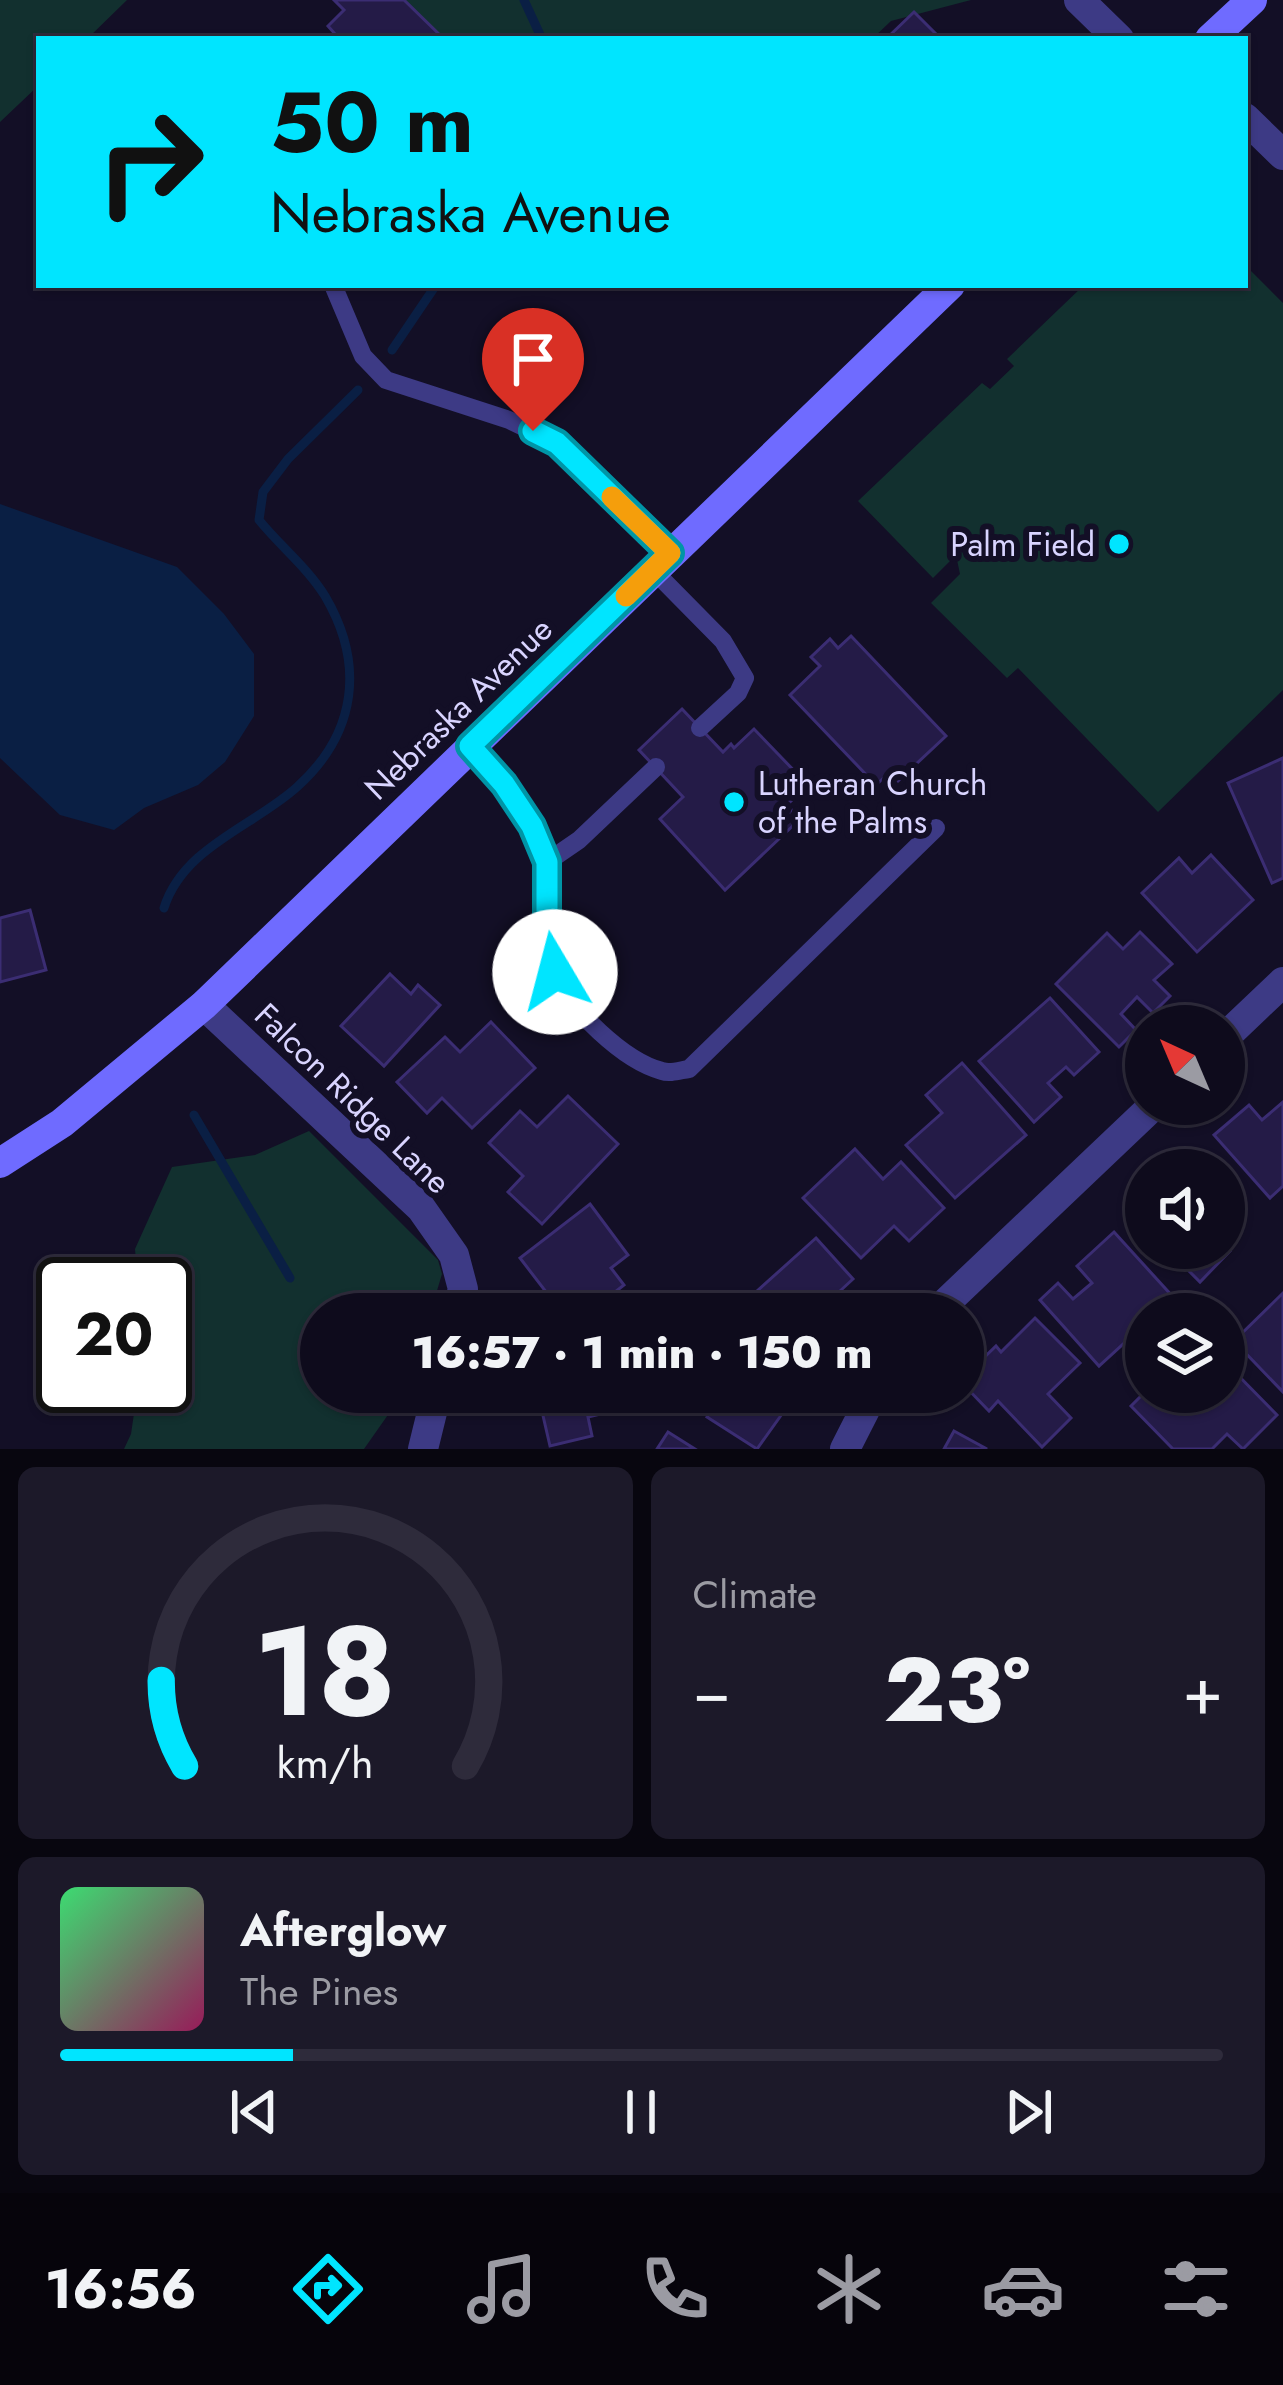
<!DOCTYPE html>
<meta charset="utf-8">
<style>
:root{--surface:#0e0b1c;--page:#1c1929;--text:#f1f3f6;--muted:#9b9ba3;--line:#2e2b3b;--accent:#00e5ff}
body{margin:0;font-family:Jost,sans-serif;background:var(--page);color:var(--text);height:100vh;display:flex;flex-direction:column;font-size:45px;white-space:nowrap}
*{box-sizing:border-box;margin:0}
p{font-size:39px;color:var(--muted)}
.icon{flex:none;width:66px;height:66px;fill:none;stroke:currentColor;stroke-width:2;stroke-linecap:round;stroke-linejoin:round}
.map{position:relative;height:1449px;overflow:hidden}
.side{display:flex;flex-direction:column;gap:18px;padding:18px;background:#08060f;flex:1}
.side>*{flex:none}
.hud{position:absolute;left:36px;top:36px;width:1212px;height:252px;border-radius:0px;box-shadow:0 3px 9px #0004,0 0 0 3px var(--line);background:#00e5ff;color:#111;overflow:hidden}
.needle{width:78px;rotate:316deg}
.fabs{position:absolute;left:1125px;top:1005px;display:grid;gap:24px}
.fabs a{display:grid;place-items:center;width:120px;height:120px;border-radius:50%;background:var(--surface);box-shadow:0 3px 9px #0004,0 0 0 3px var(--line);font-size:60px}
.speed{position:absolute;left:36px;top:1257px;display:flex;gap:24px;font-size:60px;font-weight:700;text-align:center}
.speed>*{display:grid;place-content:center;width:156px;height:156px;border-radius:50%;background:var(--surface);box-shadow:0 3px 9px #0004,0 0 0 3px var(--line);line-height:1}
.speed .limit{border:6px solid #111;border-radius:18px;background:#fff;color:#111}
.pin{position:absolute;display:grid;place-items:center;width:102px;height:102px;color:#fff;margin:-123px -51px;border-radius:50% 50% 50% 0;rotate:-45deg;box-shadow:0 0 12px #0007}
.pin .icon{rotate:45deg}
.me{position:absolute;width:132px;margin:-66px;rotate:352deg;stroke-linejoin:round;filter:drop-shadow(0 0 9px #0008)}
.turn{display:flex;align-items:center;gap:42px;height:252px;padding:0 36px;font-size:54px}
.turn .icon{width:156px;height:156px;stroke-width:2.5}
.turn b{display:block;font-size:84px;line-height:102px}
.big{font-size:90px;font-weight:800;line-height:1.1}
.side .card{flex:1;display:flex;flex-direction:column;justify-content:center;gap:18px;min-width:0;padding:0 42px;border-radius:18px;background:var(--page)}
.side .dial{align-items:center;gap:0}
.dial svg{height:312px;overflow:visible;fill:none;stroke:var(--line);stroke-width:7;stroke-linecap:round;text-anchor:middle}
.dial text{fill:var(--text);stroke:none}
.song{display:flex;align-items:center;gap:36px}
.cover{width:144px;height:144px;border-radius:18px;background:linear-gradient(135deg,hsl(140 70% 55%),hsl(330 70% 35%))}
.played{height:12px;border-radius:6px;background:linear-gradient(90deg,var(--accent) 20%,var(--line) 20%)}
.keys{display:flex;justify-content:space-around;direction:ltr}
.heat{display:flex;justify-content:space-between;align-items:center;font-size:66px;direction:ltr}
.side .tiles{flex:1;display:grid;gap:18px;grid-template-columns:1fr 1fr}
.card:last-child{grid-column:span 2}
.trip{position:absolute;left:300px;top:1293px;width:684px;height:120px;border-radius:60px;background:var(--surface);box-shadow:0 3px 9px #0004,0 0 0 3px var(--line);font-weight:800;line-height:120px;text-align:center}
.tabs{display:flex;height:192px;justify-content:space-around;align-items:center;background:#06040b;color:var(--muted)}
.tabs .icon{width:84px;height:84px}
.tabs .current{color:var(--accent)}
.tabs b{font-size:54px;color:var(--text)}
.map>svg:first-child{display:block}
.green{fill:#12302f}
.water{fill:#0a1f44}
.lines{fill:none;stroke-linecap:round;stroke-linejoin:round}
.stream{stroke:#0a1f44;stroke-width:9}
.building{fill:#241b47;stroke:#3b2d73;stroke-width:3}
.lane{stroke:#3d3a85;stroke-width:18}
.street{stroke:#3d3a85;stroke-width:30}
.secondary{stroke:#6f6bff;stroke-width:30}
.route-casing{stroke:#0095a6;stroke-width:30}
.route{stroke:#00e5ff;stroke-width:21}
.slow{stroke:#f59e0b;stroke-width:21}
.poi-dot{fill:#00e5ff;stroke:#130f26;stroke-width:4.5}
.labels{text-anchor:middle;stroke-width:12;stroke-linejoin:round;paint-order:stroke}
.poi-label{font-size:33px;fill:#d9d4ff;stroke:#130f26;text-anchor:end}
.street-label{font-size:33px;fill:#d9d4ff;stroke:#130f26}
</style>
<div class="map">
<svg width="1283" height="1449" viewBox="0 0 1283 1449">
<rect width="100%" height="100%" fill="#130f26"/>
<g class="green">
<path d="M 0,0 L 127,0 L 87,39 L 39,39 L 39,85 L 0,122 Z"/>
<path d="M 354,0 L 971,0 L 891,21 L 872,39 L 403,39 Z"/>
<path d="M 1245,265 L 1283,303 L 1283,690 L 1158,812 L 1018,668 L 1007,678 L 931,603 L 960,574 L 956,555 L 933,578 L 858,501 L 982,383 L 990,389 L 1014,366 L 1007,359 L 1084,285 L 1245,285 Z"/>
<path d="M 309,1131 L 438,1260 L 442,1274 L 430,1314 L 321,1314 L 321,1392 L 404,1392 L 364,1449 L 124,1449 L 131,1434 L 138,1386 L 165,1386 L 165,1284 L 138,1284 L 135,1249 L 172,1167 L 255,1155 Z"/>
</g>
<path class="water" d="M 0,504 L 177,567 L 224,614 L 254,654 L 254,716 L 225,762 L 198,785 L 144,808 L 114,830 L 60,815 L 0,758 Z"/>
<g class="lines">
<g class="stream">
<path d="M 524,0 L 542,39"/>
<path d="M 392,350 L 436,285"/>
<path d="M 164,908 C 183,847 254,826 297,787 C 357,733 365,664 325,596 C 307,567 280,546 259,520 L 263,492 L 288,459 L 358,390"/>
<path d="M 194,1115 L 290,1278"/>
</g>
</g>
<g class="building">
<path d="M 334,0 L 404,0 L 444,39 L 333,39 L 336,35 L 328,26 L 344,10 Z"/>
<path d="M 914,12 L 941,39 L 886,39 Z"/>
<path d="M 851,636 L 946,736 L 898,781 L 889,773 L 876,785 L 790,695 L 820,666 L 811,657 L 830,639 L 838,648 Z"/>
<path d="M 682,709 L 723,752 L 731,744 L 734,748 L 754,729 L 803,780 L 788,794 L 793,799 L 787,805 L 800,819 L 725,890 L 660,819 L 683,797 L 639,750 Z"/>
<path d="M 1283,758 L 1283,878 L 1272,883 L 1228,783 Z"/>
<path d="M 1211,855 L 1253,900 L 1197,952 L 1142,893 L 1179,858 L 1192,873 Z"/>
<path d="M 30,910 L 46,970 L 0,982 L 0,918 Z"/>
<path d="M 1140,932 L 1172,964 L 1154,980 L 1170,996 L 1153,1013 L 1137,997 L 1121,1014 L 1136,1030 L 1119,1047 L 1056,984 L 1107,933 L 1123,949 Z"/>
<path d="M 390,974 L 411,994 L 418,985 L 440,1005 L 384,1066 L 341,1026 Z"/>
<path d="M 1050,998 L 1099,1052 L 1074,1075 L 1066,1067 L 1048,1083 L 1061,1097 L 1034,1122 L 979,1061 Z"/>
<path d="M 491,1022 L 535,1068 L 472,1128 L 442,1098 L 427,1113 L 397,1082 L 445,1037 L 460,1052 Z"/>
<path d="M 962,1063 L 1026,1135 L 955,1198 L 906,1145 L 942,1113 L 926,1095 Z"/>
<path d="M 568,1096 L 618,1144 L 542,1224 L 508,1192 L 523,1176 L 489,1143 L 520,1111 L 537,1127 Z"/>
<path d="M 1283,1102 L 1283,1186 L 1270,1198 L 1214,1135 L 1249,1105 L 1262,1120 Z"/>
<path d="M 855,1149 L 883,1179 L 901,1162 L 944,1208 L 909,1241 L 894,1226 L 861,1258 L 803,1198 Z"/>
<path d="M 1196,1155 L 1212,1170 L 1181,1170 Z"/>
<path d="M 1224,1182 L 1245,1204 L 1224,1225 Z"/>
<path d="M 590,1204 L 628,1255 L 611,1268 L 624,1285 L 587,1314 L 563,1314 L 520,1258 Z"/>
<path d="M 1114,1232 L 1174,1298 L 1156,1314 L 1146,1314 L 1146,1323 L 1099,1366 L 1040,1300 L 1058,1283 L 1073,1299 L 1092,1283 L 1077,1266 Z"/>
<path d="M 816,1238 L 853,1279 L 815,1314 L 757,1314 L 746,1301 Z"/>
<path d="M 1224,1245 L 1230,1251 L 1200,1282 L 1166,1248 L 1224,1248 Z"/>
<path d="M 1283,1293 L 1283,1392 L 1234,1341 Z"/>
<path d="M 1035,1318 L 1080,1363 L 1048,1394 L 1071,1418 L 1042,1447 L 998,1401 L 989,1411 L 963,1384 L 963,1378 L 996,1346 L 1001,1352 Z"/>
<path d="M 1224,1361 L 1277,1415 L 1243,1449 L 1227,1434 L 1212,1449 L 1173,1449 L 1131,1406 L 1146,1391 L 1224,1392 Z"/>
<path d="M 516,1392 L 627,1392 L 630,1407 L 588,1417 L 592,1436 L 550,1446 L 541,1407 L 520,1412 Z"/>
<path d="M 716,1392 L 772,1392 L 769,1396 L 787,1407 L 757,1449 L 707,1417 L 721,1395 Z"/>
<path d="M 954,1431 L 987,1449 L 944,1449 Z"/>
<path d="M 668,1432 L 695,1449 L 657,1449 Z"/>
</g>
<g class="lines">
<g class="lane">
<path d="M 333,285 L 363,356 L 386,380 L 509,420 L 557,443 L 670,553"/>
<path d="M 653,570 L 723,641 L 745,678 L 738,693 L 700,728"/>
<path d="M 470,746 C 499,779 538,817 547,862 C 555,897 542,937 555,973 C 569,1009 624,1061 662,1071 C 670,1074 681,1070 689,1069 L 936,828"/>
<path d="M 547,862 L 579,840 L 656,767"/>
</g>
<g class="street">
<path d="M 1079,0 L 1119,39"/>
<path d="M 1245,118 L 1283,155"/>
<path d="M 204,1005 L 421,1208 L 454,1255 L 463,1289 L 456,1314"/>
<path d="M 1224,1038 L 1283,982"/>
<path d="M 934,1314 L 1155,1104"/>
<path d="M 423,1449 L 437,1392"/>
<path d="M 845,1449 L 874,1392"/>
</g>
<g class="secondary">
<path d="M 1210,39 L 1252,0"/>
<path d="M 0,1163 L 62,1123 L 204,1005 L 950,285"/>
</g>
</g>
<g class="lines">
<g class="route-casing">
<path id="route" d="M 533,431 L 557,443 L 670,553 L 470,746 L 504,784 L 532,826 L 547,862 L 547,920 L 555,972"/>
</g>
<use href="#route" class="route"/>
<path class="slow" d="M 612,497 L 670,553 L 626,596"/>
</g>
<g class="poi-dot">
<circle cx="1119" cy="544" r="12"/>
<circle cx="734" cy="802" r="12"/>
</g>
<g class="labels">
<g class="poi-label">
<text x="1095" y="556">Palm Field</text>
<text x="758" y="795" text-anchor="start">Lutheran Church<tspan x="758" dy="38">of the Palms</tspan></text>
</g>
<g class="street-label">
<text transform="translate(458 708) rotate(-44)" y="12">Nebraska Avenue</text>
<text transform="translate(353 1098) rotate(44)" y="12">Falcon Ridge Lane</text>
</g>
</g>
</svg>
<div class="fabs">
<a><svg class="needle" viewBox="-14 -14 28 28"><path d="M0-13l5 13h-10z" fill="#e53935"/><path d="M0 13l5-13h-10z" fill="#9b9ba3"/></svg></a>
<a><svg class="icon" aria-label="sound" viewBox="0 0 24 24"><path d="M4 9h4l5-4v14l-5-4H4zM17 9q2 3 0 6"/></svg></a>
<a><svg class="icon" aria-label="layers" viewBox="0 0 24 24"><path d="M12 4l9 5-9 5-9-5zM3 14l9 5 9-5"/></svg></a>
</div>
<div class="speed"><div class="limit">20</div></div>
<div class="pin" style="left:533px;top:431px;background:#d93025"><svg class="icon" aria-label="arrive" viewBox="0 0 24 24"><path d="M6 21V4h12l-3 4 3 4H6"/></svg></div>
<svg class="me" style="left:555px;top:972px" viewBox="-20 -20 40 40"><circle r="19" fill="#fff"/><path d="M0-13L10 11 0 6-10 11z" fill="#00e5ff"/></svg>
<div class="trip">16:57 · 1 min · 150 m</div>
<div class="hud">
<div class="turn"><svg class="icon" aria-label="right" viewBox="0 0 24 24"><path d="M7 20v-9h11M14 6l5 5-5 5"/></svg><div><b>50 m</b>Nebraska Avenue</div></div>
</div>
</div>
<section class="side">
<div class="tiles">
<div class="card dial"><svg viewBox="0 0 100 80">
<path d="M14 69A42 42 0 1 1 86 69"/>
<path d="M14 69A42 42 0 0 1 8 47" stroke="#00e5ff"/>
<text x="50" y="56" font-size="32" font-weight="700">18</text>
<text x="50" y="72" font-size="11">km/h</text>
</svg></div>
<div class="card"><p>Climate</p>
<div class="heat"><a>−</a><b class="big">23°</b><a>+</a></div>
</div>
<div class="card">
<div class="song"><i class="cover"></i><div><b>Afterglow</b><p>The Pines</p></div></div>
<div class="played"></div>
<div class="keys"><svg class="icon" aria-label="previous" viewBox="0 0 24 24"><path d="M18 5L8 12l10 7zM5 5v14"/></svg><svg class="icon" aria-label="pause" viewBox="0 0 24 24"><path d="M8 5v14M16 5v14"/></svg><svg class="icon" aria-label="next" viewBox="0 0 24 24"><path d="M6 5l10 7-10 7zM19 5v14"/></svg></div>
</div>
</div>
</section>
<nav class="tabs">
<b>16:56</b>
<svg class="icon current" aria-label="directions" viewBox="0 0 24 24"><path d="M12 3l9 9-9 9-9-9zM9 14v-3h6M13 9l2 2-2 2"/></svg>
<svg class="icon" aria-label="music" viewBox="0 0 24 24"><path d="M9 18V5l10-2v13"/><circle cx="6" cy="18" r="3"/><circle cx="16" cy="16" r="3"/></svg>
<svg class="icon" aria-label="phone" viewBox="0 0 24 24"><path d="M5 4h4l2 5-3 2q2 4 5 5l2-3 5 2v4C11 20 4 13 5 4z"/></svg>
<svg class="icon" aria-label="climate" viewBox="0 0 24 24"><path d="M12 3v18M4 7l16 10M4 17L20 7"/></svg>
<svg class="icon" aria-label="car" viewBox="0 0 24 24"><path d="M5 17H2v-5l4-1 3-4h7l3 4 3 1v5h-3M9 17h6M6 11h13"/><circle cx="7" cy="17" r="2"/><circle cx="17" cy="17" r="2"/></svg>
<svg class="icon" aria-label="filters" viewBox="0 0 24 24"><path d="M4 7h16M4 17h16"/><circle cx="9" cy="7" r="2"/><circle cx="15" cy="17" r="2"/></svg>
</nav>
